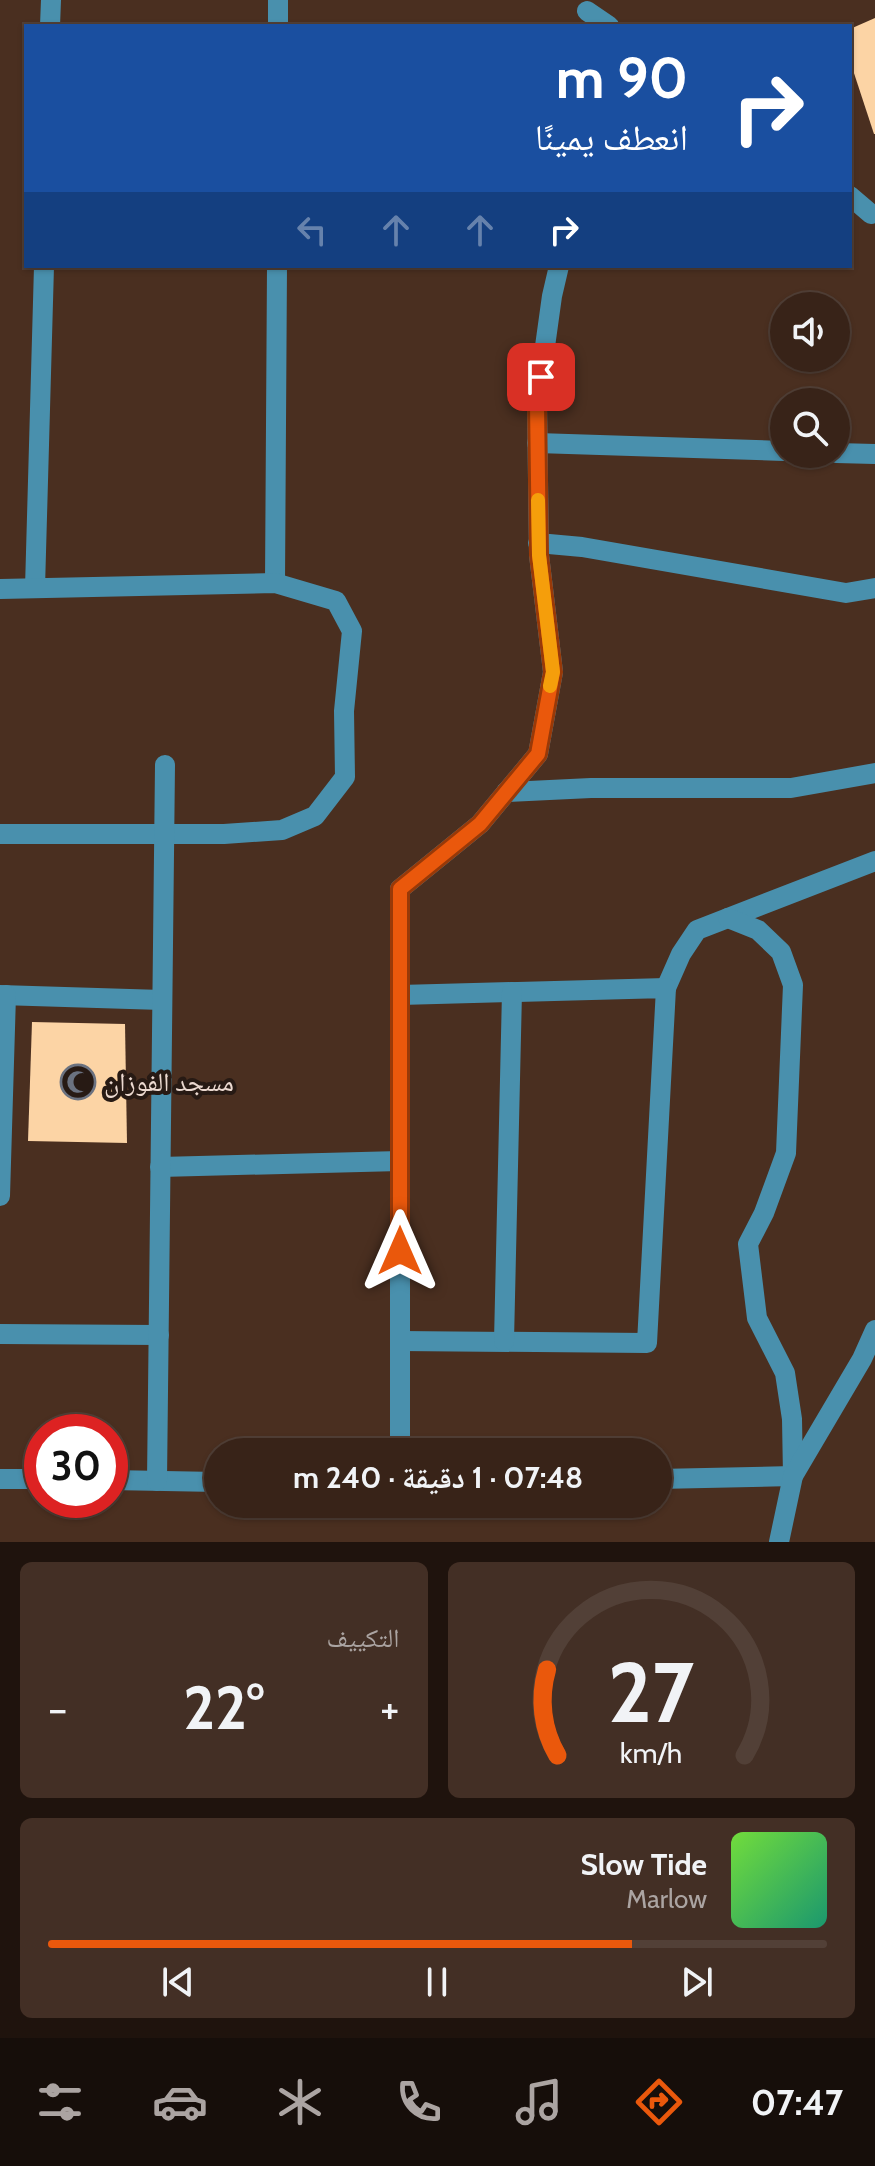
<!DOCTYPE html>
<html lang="ar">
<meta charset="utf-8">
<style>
:root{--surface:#382318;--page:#432f25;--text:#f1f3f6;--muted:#aba4a2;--line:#524037;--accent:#ea580c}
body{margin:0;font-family:Cabin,"Noto Naskh Arabic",sans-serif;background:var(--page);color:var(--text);direction:rtl;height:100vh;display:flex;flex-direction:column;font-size:30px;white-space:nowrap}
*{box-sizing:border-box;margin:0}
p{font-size:26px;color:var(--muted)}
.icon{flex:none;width:44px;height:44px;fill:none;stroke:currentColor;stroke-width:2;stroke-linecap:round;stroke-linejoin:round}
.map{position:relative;height:1542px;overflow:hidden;direction:ltr}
.sheet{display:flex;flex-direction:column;gap:20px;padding:20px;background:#1f130d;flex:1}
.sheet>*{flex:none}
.hud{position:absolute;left:24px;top:24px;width:828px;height:244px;border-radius:0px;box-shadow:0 2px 6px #0004,0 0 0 2px var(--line);direction:rtl;background:#1a4fa0;color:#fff;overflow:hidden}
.fabs{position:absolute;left:770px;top:292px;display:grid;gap:16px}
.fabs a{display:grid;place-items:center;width:80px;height:80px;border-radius:50%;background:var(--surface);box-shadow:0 2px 6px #0004,0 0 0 2px var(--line);font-size:40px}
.speed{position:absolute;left:24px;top:1414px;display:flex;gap:16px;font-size:40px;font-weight:700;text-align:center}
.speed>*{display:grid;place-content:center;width:104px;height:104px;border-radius:50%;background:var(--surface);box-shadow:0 2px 6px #0004,0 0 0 2px var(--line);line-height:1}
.speed .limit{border:12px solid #d22;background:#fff;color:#111}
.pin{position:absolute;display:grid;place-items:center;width:68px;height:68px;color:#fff;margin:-34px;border-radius:16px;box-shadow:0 4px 12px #0006}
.me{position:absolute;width:88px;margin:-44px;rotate:0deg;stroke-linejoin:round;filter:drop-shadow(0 0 6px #0008)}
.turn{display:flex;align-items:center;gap:28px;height:168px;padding:0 32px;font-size:36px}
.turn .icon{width:104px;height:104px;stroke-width:2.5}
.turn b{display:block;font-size:56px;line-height:68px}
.lanes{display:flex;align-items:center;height:76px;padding:0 32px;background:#0003;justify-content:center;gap:40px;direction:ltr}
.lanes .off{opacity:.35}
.big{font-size:60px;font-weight:800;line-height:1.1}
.sheet .tile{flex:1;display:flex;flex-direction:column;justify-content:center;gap:12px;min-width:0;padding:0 28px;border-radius:12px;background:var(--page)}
.sheet .dial{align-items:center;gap:0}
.dial svg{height:208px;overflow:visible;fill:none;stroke:var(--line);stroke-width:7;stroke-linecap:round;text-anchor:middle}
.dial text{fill:var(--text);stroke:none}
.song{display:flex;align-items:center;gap:24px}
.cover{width:96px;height:96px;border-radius:12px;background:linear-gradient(135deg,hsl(100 70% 55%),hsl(160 70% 35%))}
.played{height:8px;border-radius:4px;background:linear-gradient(90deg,var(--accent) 75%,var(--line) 75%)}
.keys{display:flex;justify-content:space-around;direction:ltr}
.heat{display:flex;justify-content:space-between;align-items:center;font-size:44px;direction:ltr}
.sheet .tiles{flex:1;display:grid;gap:20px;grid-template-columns:1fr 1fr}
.tile:last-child{grid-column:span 2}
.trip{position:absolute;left:204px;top:1438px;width:468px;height:80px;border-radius:40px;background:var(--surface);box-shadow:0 2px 6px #0004,0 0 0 2px var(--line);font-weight:800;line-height:80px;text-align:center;direction:rtl}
.dock{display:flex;height:128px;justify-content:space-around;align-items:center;background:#160e0a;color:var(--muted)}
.dock .icon{width:56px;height:56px}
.dock .selected{color:var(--accent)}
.dock b{font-size:36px;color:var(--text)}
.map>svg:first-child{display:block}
.building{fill:#fcd4a5}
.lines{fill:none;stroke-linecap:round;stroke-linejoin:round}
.minor{stroke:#4990ad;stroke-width:20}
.route-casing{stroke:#983908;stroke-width:20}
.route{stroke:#ea580c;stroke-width:14}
.slow{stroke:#f59e0b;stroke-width:14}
.labels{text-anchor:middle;stroke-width:8;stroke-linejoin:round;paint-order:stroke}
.poi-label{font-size:26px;fill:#ebd9d0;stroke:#271a14;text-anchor:start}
</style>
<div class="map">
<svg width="875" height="1542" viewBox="0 0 875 1542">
<rect width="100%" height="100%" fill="#4a2f20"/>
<g class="building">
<path d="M 875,18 L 875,134 L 874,134 L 850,61 L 850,29 Z"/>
<path d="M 32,1022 L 125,1024 L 127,1143 L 28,1141 Z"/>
</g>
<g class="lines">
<g class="minor">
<path d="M 587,11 L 609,26"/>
<path d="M 50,26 L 51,0"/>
<path d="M 278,26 L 278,0"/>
<path d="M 850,196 L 871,214"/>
<path d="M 537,443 L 784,451"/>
<path d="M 836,453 L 875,454"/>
<path d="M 538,543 L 582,547 L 846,593 L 875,588"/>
<path d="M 275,583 L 277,266"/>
<path d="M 35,588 L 44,266"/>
<path d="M 0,589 L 275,583 L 336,601 L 352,631 L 344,711 L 345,777 L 315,816 L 282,830 L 224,834 L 0,834"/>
<path d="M 506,792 L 591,788 L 791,788 L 875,773"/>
<path d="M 666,988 L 681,954 L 697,930 L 875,861"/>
<path d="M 0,995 L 162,1000"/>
<path d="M 160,1167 L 400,1161"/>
<path d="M 0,1196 L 6,995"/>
<path d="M 0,1334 L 159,1335"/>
<path d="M 400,1341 L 647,1343 L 666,988 L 400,995"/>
<path d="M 504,1341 L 512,992"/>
<path d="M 400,1452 L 400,889 L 480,824 L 538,754 L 553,672 L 539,555 L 537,404 L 552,296 L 559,266"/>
<path d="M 0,1479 L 42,1479"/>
<path d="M 658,1479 L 793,1476 L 792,1419 L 785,1373 L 757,1318 L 748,1244 L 764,1213 L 786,1153 L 793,985 L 781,952 L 758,930 L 728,918"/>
<path d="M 110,1480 L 218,1482"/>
<path d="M 157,1481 L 165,765"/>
<path d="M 779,1542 L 793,1476 L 862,1359 L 875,1330"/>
</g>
</g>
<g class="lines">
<g class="route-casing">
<path id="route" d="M 400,1251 L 400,889 L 480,824 L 538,754 L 553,672 L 539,555 L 537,404 L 541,377"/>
</g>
<use href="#route" class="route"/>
<path class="slow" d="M 538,500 L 539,555 L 553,672 L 550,686"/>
</g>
<defs>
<g id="mosque-ring" transform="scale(1.8)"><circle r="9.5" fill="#271a14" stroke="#6b7280" stroke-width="1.5"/><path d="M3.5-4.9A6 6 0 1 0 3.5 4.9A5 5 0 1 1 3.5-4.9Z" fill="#6b7280"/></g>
</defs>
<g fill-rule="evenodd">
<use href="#mosque-ring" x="78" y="1082"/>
</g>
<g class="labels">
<g class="poi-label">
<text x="104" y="1091">مسجد الفوزان</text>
</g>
</g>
</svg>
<div class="fabs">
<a><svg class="icon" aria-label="sound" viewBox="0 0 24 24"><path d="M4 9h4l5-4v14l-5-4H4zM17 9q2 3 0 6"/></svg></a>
<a><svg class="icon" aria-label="search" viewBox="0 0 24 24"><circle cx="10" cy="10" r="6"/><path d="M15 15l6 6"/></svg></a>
</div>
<div class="speed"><div class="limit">30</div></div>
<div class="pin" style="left:541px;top:377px;background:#d93025"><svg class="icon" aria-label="arrive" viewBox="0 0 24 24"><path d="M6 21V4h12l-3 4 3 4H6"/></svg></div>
<svg class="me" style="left:400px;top:1251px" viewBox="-20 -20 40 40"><path d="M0-17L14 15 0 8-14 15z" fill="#ea580c" stroke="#fff" stroke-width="4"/></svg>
<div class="trip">07:48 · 1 دقيقة · 240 m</div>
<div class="hud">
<div class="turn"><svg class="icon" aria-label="right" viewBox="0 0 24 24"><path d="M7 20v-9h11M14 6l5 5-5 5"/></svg><div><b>90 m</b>انعطف يمينًا</div></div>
<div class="lanes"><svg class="icon off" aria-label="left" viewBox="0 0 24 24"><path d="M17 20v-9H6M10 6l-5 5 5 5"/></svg><svg class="icon off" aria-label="ahead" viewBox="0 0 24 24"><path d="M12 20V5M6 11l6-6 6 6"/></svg><svg class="icon off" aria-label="ahead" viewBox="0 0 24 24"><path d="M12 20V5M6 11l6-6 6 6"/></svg><svg class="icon" aria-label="right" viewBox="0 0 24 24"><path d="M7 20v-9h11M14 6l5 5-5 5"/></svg></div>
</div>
</div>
<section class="sheet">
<div class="tiles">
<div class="tile dial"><svg viewBox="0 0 100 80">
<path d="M14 69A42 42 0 1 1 86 69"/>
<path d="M14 69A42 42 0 0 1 10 36" stroke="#ea580c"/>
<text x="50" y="56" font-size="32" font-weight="700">27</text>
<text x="50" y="72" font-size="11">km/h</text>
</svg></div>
<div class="tile"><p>التكييف</p>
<div class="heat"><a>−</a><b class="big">22°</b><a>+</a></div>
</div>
<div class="tile">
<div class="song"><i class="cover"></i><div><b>Slow Tide</b><p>Marlow</p></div></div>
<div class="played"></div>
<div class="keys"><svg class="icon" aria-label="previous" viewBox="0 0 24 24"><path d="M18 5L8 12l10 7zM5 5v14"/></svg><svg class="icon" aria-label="pause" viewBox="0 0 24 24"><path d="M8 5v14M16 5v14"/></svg><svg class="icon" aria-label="next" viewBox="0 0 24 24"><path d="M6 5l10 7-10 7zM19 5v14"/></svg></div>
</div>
</div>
</section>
<nav class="dock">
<b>07:47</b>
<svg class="icon selected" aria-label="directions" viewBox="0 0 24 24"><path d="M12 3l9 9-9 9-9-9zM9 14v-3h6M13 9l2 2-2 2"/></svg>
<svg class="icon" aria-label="music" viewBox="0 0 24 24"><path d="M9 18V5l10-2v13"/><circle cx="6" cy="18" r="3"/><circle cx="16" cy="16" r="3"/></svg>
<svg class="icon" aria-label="phone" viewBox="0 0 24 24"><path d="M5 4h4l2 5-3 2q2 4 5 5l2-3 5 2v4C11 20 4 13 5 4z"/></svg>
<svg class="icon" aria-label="climate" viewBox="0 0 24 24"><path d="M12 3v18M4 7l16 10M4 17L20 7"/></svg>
<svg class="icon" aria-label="car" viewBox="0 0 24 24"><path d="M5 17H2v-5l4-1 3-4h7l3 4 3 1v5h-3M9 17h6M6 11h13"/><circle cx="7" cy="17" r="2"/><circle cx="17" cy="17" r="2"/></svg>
<svg class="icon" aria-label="filters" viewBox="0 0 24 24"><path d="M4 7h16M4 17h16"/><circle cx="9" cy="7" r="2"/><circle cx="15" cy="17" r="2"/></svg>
</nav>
